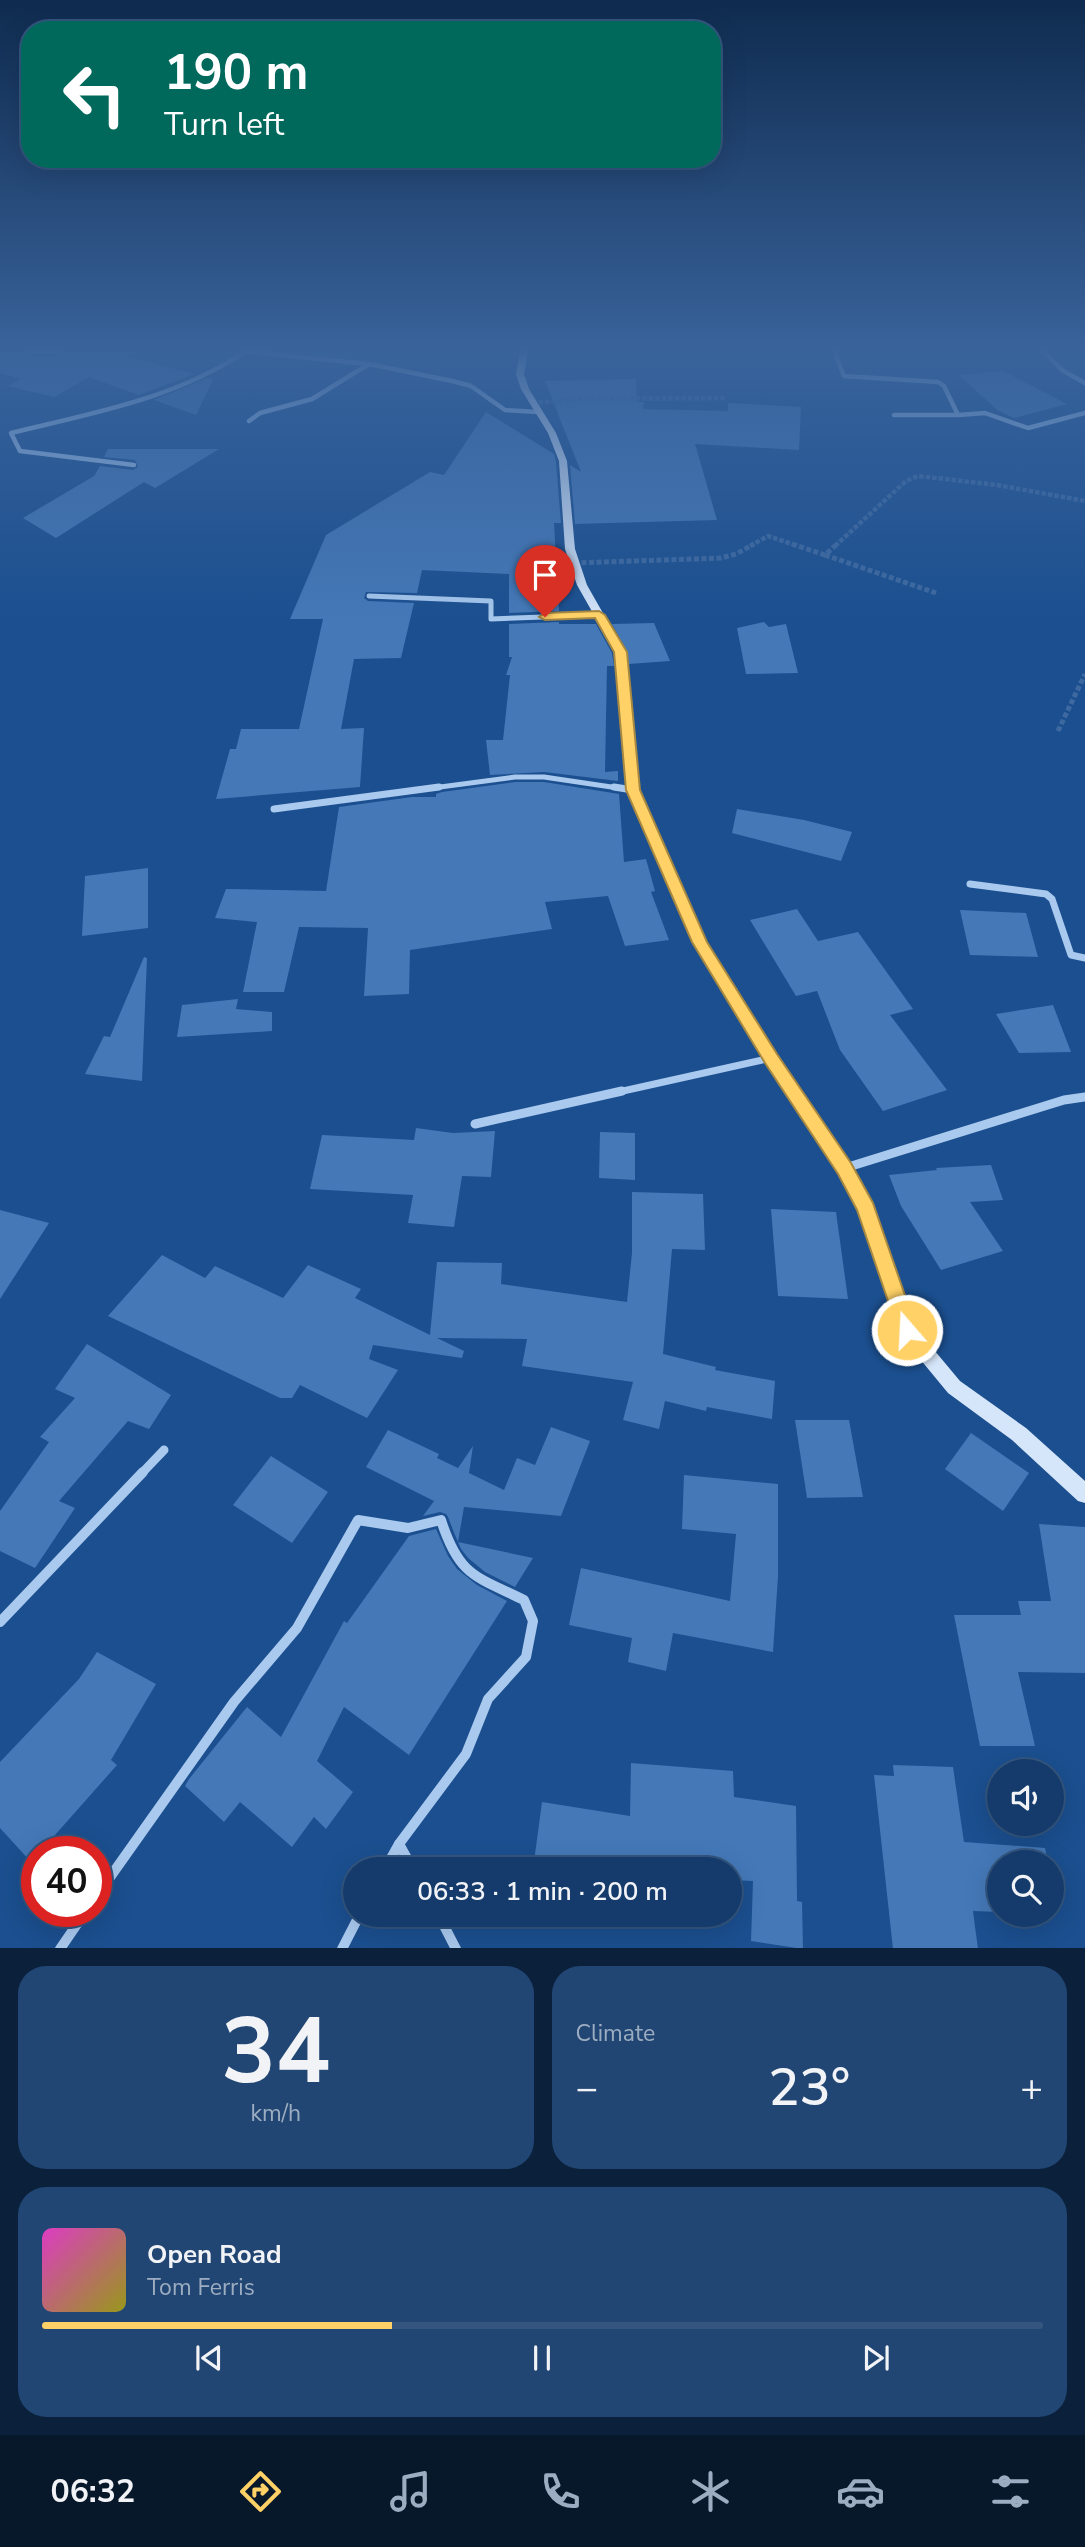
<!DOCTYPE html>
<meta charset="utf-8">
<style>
:root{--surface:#143b6b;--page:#214673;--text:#f1f3f6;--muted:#9dadc1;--line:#33557e;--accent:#ffd166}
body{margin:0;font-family:"Nunito Sans",sans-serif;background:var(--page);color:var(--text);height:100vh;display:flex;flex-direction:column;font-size:26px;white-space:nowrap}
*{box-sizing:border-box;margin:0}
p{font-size:23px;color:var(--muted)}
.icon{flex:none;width:38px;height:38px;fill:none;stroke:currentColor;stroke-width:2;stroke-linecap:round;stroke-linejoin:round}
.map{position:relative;height:1948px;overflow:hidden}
.drawer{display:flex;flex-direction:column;gap:18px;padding:18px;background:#0b203b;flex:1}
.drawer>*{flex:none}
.hud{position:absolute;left:21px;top:21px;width:700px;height:147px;border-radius:28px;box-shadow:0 7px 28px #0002,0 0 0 2px var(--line);background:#00695c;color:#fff;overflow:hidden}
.buttons{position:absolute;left:987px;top:1759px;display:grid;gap:14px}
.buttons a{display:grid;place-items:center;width:77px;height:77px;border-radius:50%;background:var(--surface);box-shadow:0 7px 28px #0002,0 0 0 2px var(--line);font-size:35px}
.speed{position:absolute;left:21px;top:1836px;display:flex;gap:14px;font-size:35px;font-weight:700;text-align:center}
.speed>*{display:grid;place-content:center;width:91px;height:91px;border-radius:50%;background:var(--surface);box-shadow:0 7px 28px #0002,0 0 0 2px var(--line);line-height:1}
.speed .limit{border:10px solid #d22;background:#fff;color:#111}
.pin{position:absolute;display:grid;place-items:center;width:60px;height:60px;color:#fff;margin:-72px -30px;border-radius:50% 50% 50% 0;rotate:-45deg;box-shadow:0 0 7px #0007}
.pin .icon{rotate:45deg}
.me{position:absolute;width:77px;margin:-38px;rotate:341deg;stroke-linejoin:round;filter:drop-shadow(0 0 5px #0008)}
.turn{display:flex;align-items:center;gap:24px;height:147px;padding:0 28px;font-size:32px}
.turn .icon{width:91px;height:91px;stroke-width:2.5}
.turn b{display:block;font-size:49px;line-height:60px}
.big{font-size:52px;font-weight:600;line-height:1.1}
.drawer .tile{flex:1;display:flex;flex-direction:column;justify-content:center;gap:10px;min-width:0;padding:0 24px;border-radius:28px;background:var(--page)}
.drawer .dial{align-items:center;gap:0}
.dial b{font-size:91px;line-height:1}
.song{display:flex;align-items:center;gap:21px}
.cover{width:84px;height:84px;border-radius:10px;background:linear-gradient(135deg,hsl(310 70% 55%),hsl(60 70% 35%))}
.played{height:7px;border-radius:4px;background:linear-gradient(90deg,var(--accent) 35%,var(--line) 35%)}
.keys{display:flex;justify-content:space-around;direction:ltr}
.heat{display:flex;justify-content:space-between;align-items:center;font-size:38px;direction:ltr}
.drawer .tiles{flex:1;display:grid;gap:18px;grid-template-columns:1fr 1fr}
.tile:last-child{grid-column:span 2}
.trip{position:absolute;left:343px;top:1857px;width:399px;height:70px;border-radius:35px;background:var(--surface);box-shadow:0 7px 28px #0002,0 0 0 2px var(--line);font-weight:600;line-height:70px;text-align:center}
.tab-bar{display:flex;height:112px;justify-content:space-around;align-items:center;background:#08182b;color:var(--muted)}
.tab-bar .icon{width:49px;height:49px}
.tab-bar .selected{color:var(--accent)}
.tab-bar b{font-size:32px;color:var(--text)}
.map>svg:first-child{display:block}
.building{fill:#4478b7}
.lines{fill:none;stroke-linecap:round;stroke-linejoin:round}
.street-tunnel-far1{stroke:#3d69a0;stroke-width:4.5;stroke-dasharray:4.5 2;stroke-linecap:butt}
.street-tunnel{stroke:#3d69a0;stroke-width:5;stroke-dasharray:5 2.5;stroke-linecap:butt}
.street-far4{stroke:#a9c9ee;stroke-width:4.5}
.street-far3{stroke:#a9c9ee;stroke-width:5}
.street-far2{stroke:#a9c9ee;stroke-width:7}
.street-far1{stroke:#a9c9ee;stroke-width:9}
.street{stroke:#a9c9ee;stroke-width:10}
.secondary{fill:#d6e6fa;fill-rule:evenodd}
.route{fill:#ffd166;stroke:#a68842;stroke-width:2}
</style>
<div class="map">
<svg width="1085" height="1949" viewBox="0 0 1085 1949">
<rect width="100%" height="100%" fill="#1b4f8f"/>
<g class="building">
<path d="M 0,351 L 25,351 L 30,356 L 58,356 L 62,351 L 136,351 L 126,356 L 194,374 L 139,395 L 89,377 L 54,397 L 8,386 L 21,379 L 0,373 Z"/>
<path d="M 1003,371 L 1067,404 L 1014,418 L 997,410 L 959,375 Z"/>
<path d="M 208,378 L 213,380 L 196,415 L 154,400 Z"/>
<path d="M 636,379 L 637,402 L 644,402 L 643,409 L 728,411 L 728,403 L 801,407 L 799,450 L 695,444 L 717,520 L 575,524 L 570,465 L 581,472 L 545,381 Z"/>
<path d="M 486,412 L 554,454 L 556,462 L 561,523 L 554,523 L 559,611 L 509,613 L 509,574 L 422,570 L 417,593 L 366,592 L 364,598 L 368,601 L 414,603 L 401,658 L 354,659 L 341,729 L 364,728 L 360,787 L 216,799 L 230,749 L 236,749 L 241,729 L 299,729 L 323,619 L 290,619 L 326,535 L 430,472 L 444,475 Z"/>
<path d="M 108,449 L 219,449 L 155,488 L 144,482 L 56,538 L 23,518 L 94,476 L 100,466 L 133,470 L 138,467 L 135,460 L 104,457 Z"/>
<path d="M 559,622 L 559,624 L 596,624 L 612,653 L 614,666 L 607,666 L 605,772 L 618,771 L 618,781 L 544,772 L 490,775 L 486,740 L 503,740 L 510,675 L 506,675 L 512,657 L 509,657 L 509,624 Z"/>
<path d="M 764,622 L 769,627 L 786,624 L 798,673 L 746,674 L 737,628 Z"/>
<path d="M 654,623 L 670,661 L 629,664 L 627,651 L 612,624 Z"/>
<path d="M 515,782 L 544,782 L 619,794 L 624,862 L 646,859 L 655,891 L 651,892 L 669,940 L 625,946 L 608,896 L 545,902 L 552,929 L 410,950 L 409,994 L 364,996 L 368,928 L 299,927 L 284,992 L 243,992 L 257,922 L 215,918 L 226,889 L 326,891 L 339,807 L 412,797 L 436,797 L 436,794 L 442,792 Z"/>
<path d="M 737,809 L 804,820 L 852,832 L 841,861 L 732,833 Z"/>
<path d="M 148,868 L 148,928 L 82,936 L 85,876 Z"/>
<path d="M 797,909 L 818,941 L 858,932 L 913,1009 L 890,1015 L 947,1090 L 883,1111 L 840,1050 L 817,991 L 796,996 L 750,920 Z"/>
<path d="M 960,910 L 1026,913 L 1038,957 L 970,955 Z"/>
<path d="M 144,957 L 147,958 L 142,1081 L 85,1074 L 104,1036 L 110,1037 Z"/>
<path d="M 238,999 L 236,1009 L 272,1012 L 272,1031 L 177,1037 L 182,1005 Z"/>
<path d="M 1053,1005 L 1071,1052 L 1019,1053 L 996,1014 Z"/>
<path d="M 416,1128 L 453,1133 L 495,1131 L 491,1177 L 462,1176 L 454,1227 L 408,1223 L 413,1195 L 310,1189 L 322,1135 L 414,1140 Z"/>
<path d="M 600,1132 L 635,1133 L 635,1180 L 599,1178 Z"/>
<path d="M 991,1165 L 1003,1200 L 970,1202 L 1003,1251 L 941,1270 L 901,1206 L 889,1175 L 937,1170 L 936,1168 Z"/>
<path d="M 632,1192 L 703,1194 L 705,1250 L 672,1249 L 663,1354 L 716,1367 L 715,1370 L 775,1381 L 772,1419 L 707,1407 L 706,1411 L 665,1401 L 659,1429 L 623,1420 L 633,1382 L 522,1366 L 527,1339 L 437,1338 L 464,1351 L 462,1358 L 373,1345 L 369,1359 L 398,1370 L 367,1418 L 300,1385 L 292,1398 L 280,1398 L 108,1316 L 162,1255 L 205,1278 L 215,1266 L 283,1298 L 308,1265 L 361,1289 L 355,1298 L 430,1335 L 437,1262 L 502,1263 L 501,1284 L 627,1302 L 632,1253 Z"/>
<path d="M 771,1209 L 836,1212 L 848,1299 L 778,1296 Z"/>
<path d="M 0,1210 L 49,1223 L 0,1299 Z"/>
<path d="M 87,1344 L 171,1395 L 149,1429 L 128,1421 L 59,1501 L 75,1508 L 35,1568 L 0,1551 L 0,1511 L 49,1442 L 40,1437 L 75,1398 L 55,1389 Z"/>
<path d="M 795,1420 L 849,1420 L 863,1497 L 807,1498 Z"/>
<path d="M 551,1427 L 590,1441 L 561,1516 L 464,1507 L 458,1542 L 533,1558 L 515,1587 L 485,1572 L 468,1558 L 461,1549 L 455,1535 L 448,1517 L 446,1514 L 440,1512 L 423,1516 L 434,1501 L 366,1467 L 388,1430 L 439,1454 L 437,1458 L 458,1468 L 473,1446 L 469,1473 L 504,1490 L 517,1458 L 535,1465 Z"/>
<path d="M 971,1433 L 1029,1473 L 1003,1511 L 945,1469 Z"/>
<path d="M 271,1456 L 328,1492 L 292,1543 L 233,1505 Z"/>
<path d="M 684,1475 L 778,1484 L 778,1576 L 773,1652 L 673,1633 L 666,1671 L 628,1662 L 632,1638 L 569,1625 L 581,1568 L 730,1601 L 736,1534 L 682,1529 Z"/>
<path d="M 1039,1524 L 1085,1527 L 1085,1673 L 1018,1672 L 1035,1746 L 980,1746 L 954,1615 L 1021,1615 L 1018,1601 L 1051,1601 Z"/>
<path d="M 436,1529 L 448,1556 L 457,1569 L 477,1585 L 507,1601 L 409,1755 L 344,1707 L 317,1761 L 353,1792 L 326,1829 L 314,1817 L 292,1847 L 240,1802 L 224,1822 L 185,1786 L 189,1779 L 247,1707 L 281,1737 L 344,1621 L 347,1623 L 409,1536 Z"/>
<path d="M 97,1652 L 156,1684 L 111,1760 L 117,1765 L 40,1852 L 37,1852 L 31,1862 L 0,1828 L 0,1762 L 79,1679 Z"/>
<path d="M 631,1763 L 733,1771 L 734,1797 L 796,1806 L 797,1901 L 802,1902 L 803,1949 L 751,1941 L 753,1881 L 730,1880 L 730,1869 L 533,1869 L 542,1802 L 630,1816 Z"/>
<path d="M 893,1765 L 953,1767 L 964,1842 L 1045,1848 L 1048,1862 L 999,1862 L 999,1912 L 973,1911 L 978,1949 L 893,1949 L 874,1775 L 894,1776 Z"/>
<path d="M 542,1914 L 610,1914 L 609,1926 Z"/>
</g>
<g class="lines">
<g class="street-tunnel-far1">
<path d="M 532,403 L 584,399 L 725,398"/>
<path d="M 750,546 L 768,536 L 798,546"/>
<path d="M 835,546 L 906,481 L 918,476 L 997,485 L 1085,501"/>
</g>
<g class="street-tunnel">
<path d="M 792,544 L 825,555 L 837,544"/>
<path d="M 825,555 L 936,593"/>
<path d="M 574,563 L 721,558 L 736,554 L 754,544"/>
<path d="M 1058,731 L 1085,674"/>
</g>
<g class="street-far4">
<path d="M 30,351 L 57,351"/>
<path d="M 242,351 L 369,364 L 452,381 L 471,386 L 505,410 L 538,412"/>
<path d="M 834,351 L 844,376 L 938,382 L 944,386 L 958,415 L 985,413 L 1028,428 L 1085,413"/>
<path d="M 1043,351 L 1062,370 L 1085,383"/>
<path d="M 894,415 L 958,415"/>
<path d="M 249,421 L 260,413 L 312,399 L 369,364"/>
<path d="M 134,465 L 20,451 L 11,433 C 93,413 175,399 246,351"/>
</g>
<g class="street-far3">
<path d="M 369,596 L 491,601 L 491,619 L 599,615"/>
<path d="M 425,789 L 515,777 L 544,777 L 625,789"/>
</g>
<g class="street-far2">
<path d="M 614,787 L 633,790"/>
<path d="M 274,809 L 439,787"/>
<path d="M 970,884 L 1046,894 L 1052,899 L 1071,955 L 1085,958"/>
<path d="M 614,1093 L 771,1058"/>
</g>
<g class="street-far1">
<path d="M 475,1124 L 622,1091"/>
<path d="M 845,1168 L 1064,1100 L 1085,1097"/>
<path d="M 142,1473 L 164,1450"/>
</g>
<g class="street">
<path d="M 0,1622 L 143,1472"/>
<path d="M 399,1844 L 413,1869"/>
<path d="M 96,1897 L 234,1702 L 297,1628 L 358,1520 L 408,1528 L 441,1520 C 459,1576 475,1576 524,1600 L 533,1621 L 526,1657 L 488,1699 L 466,1754 L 399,1844 L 385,1869"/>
<path d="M 438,1914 L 456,1949"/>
<path d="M 60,1949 L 86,1911"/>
<path d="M 342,1949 L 360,1914"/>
</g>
<path class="secondary" d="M 520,351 L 528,351 L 524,374 L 529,389 L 556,433 L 567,461 L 575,549 L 587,585 L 625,652 L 639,790 L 706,942 L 776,1054 L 850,1164 L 872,1204 L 914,1326 L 960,1381 L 1026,1428 L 1085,1481 L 1085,1503 L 1078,1501 L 1012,1440 L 948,1393 L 901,1336 L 858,1210 L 838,1174 L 766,1062 L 692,942 L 627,790 L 615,652 L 577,585 L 565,549 L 559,461 L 548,433 L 521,389 L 516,374 Z"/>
</g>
<linearGradient id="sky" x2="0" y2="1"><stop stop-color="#0f2b4f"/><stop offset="0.56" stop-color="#39639b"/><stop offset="1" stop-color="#39639b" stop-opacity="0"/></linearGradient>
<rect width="1085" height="624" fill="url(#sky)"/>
<path class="route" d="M 599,611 L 605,615 L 627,652 L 640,790 L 707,942 L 777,1054 L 851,1163 L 873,1203 L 917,1330 L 914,1336 L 907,1339 L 900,1336 L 857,1210 L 838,1174 L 765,1063 L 692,942 L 626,790 L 614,652 L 595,618 L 545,620 L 539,617 L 545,613 Z"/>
</svg>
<div class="buttons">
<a><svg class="icon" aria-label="sound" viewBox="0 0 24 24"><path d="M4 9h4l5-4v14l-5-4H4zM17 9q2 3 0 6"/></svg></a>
<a><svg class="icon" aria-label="search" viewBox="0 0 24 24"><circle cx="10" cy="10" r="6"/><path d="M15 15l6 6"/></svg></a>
</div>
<div class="speed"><div class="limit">40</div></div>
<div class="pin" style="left:545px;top:617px;background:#d93025"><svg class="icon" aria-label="arrive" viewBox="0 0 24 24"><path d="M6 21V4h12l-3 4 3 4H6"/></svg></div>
<svg class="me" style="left:907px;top:1330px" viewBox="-20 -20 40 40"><circle r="17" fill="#ffd166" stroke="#fff" stroke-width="3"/><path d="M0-11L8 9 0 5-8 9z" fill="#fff"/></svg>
<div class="trip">06:33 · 1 min · 200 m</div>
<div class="hud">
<div class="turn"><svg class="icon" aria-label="left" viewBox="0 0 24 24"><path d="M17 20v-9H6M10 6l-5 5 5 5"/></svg><div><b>190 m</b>Turn left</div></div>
</div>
</div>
<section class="drawer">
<div class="tiles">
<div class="tile dial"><b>34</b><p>km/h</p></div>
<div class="tile"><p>Climate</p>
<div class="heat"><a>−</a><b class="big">23°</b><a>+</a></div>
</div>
<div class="tile">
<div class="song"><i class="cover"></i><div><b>Open Road</b><p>Tom Ferris</p></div></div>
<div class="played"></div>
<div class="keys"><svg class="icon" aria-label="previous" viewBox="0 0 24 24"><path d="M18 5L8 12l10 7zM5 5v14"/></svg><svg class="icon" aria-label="pause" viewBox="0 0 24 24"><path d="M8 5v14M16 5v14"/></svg><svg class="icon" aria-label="next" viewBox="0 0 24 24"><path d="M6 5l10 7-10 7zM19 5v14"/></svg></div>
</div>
</div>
</section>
<nav class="tab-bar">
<b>06:32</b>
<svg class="icon selected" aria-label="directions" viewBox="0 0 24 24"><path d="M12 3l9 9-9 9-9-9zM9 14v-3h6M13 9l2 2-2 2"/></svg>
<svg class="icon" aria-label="music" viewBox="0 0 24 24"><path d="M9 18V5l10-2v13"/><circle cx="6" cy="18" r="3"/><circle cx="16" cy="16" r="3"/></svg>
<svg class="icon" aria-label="phone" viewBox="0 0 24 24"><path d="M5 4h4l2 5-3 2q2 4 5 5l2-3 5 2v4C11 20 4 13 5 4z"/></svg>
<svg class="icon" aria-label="climate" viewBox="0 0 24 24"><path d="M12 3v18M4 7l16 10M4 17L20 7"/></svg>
<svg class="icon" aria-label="car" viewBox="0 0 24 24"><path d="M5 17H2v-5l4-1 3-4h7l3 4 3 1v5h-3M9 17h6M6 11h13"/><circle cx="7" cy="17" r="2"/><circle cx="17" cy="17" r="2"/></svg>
<svg class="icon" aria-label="filters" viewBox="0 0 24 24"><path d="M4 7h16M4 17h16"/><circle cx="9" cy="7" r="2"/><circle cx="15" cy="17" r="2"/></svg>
</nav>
